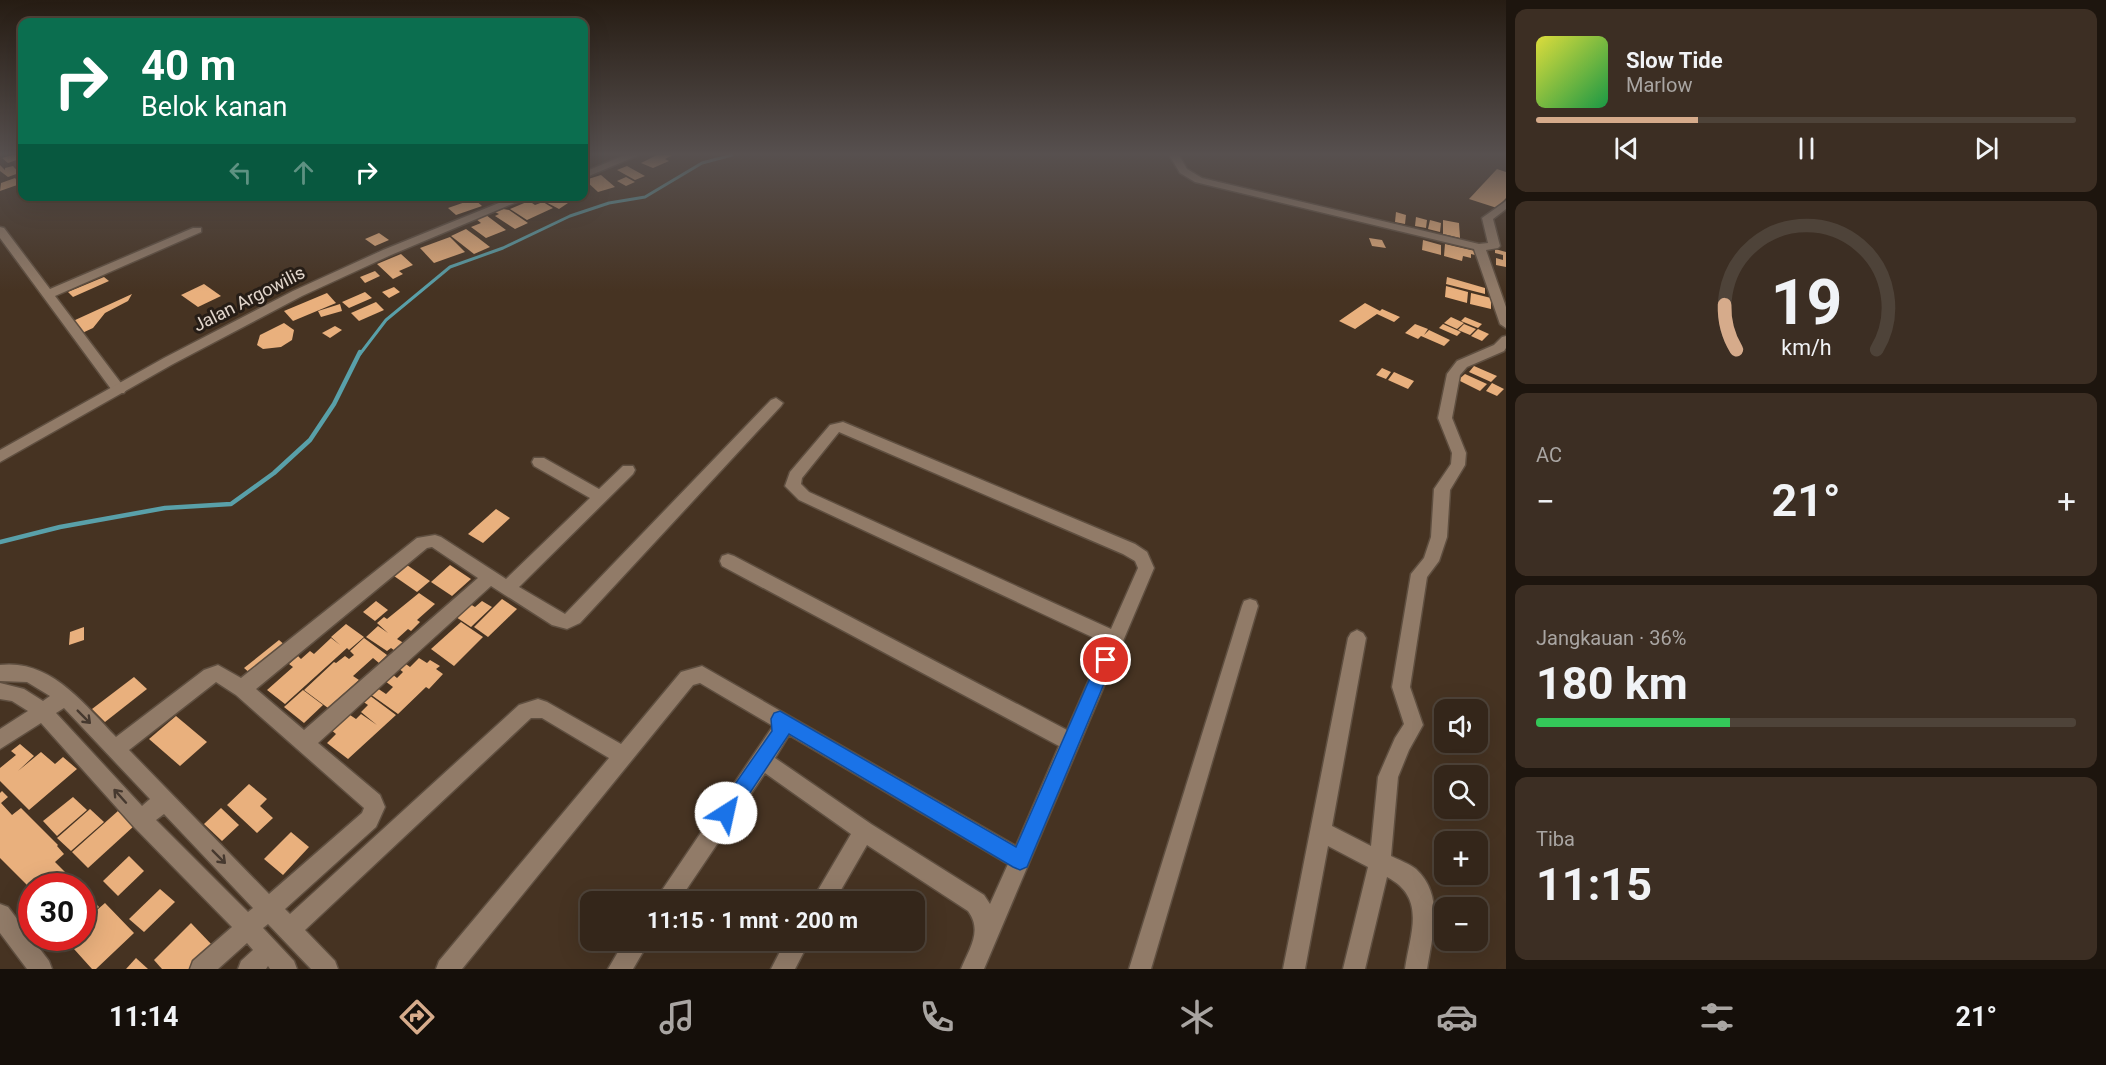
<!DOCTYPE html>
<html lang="id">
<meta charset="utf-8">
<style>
:root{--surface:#34261a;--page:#3c2e23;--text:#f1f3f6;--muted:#a9a5a2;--line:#4e4339;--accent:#d6ab8b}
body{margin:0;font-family:Roboto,sans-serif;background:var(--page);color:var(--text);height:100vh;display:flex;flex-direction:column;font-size:22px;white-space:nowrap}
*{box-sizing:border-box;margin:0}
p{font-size:20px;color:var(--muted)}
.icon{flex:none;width:33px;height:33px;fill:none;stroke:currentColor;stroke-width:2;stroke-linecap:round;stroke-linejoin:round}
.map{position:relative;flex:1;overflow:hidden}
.drawer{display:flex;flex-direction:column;gap:9px;padding:9px;background:#1d150e;width:600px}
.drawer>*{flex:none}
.banner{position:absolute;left:18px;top:18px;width:570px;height:183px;border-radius:12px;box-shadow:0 6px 24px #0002,0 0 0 2px var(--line);background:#0b6e4f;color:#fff;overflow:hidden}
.controls{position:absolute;left:1434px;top:699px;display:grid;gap:12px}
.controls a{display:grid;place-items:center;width:54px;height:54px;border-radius:12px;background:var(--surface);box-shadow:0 6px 24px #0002,0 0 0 2px var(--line);font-size:30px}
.speed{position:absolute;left:18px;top:873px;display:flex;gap:12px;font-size:30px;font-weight:700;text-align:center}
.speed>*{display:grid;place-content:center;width:78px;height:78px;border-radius:50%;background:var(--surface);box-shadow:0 6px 24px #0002,0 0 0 2px var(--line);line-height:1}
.speed .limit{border:9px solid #d22;background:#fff;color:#111}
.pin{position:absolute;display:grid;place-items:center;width:51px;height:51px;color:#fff;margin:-26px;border:3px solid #fff;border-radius:50%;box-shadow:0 2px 6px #0007}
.me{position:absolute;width:66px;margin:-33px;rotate:35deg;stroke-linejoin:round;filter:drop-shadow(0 0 4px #0008)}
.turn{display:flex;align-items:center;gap:21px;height:126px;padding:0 24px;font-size:27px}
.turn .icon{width:78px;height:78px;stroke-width:2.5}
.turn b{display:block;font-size:42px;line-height:51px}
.lanes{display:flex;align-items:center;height:57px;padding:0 24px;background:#0003;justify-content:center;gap:30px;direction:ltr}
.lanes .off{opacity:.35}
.big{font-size:45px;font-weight:700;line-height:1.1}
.drawer .widget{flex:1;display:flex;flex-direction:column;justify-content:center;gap:9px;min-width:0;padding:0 21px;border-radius:12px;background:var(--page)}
.drawer .dial{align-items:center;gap:0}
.dial svg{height:156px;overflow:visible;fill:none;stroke:var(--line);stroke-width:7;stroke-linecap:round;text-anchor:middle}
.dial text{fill:var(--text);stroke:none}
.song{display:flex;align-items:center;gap:18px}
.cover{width:72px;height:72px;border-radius:9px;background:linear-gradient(135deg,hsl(60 70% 55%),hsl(140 70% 35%))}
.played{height:6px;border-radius:3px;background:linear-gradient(90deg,var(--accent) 30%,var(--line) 30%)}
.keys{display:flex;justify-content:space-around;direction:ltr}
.heat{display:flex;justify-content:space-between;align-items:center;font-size:33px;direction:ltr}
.charge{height:9px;border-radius:4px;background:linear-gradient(90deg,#34c759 36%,var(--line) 0)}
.trip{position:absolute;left:580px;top:891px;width:345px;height:60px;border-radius:12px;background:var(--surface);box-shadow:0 6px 24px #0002,0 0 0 2px var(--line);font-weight:700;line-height:60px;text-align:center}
.menu{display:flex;height:96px;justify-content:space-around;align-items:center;background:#150f0a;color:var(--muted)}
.menu .icon{width:42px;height:42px}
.menu .active{color:var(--accent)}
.menu b{font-size:27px;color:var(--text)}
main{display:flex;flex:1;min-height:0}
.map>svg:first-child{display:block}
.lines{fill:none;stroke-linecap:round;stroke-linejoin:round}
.stream-far1{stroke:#59a0a9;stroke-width:3}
.stream{stroke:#59a0a9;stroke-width:4.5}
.building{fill:#e9b07d}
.minor-casing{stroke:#5f4f40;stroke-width:3}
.tertiary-casing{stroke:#5f4f40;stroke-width:3}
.minor{fill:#917b68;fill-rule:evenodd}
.tertiary{fill:#917b68;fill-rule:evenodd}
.oneway{stroke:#46392f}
.route{fill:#1a73e8;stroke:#114b97;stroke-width:1.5}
.labels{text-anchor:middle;stroke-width:6;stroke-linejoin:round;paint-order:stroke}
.street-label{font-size:18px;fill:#e2d6cc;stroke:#261d16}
</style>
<main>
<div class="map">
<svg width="1506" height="969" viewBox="0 0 1506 969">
<rect width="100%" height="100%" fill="#463322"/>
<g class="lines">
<path class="stream-far1" d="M 360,354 L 386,320 L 450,267 L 503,248 L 570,216 L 609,203 L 645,197 L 702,163 L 732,155"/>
<path class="stream" d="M 0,542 L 60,527 L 165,508 L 231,504 L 274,473 L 310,440 L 334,404 L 360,352"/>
</g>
<g class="building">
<path d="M 12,155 L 22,155 L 22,158 L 8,163 L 2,158 Z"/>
<path d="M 657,155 L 673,155 L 665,159 L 669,161 L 653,168 L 641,163 Z"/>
<path d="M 0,165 L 5,170 L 5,168 L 13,166 L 19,173 L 8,177 L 0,171 Z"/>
<path d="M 627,166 L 645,176 L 635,180 L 617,170 Z"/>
<path d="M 1497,169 L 1506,172 L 1506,198 L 1497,208 L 1469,199 Z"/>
<path d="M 601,175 L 615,187 L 598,192 L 585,180 Z"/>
<path d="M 626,177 L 635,182 L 626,186 L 617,181 Z"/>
<path d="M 15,178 L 20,184 L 0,191 L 1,183 Z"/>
<path d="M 546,196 L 568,196 L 574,199 L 559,209 L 540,199 Z"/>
<path d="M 474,199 L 482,206 L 456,215 L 448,208 Z"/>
<path d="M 529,201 L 535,205 L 543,202 L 553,208 L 527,220 L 510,209 Z"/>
<path d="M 503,209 L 509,210 L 528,223 L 515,229 L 495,216 L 499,214 L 495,212 Z"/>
<path d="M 1396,212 L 1406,215 L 1405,224 L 1395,222 Z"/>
<path d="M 486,215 L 506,230 L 486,238 L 471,227 L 481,223 L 476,219 Z"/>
<path d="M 1416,217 L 1427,220 L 1426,228 L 1415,226 Z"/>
<path d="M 1430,220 L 1441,223 L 1440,232 L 1428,229 Z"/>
<path d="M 1443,220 L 1459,223 L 1460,238 L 1443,234 Z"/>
<path d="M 466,229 L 477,237 L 490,247 L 474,254 L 451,236 Z"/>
<path d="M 379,233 L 389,240 L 375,246 L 365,239 Z"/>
<path d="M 450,237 L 465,252 L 434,263 L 420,248 Z"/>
<path d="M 1369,238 L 1382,240 L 1386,248 L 1372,246 Z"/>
<path d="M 1423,240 L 1441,245 L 1441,255 L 1422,250 Z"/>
<path d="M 1445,244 L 1475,251 L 1475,255 L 1471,254 L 1471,258 L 1463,256 L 1462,261 L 1444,256 Z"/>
<path d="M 1495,249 L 1506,252 L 1506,267 L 1496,265 L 1496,258 L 1503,260 L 1503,255 L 1495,253 Z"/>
<path d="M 401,254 L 413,265 L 399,271 L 403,274 L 393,279 L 377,264 Z"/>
<path d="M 375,271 L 380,276 L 365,283 L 360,277 Z"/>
<path d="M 104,277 L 109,281 L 73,297 L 68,292 Z"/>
<path d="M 1447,277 L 1485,288 L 1485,294 L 1446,284 Z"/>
<path d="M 204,284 L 221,296 L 198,307 L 181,295 Z"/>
<path d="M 1446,286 L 1468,292 L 1467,303 L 1445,297 Z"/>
<path d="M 394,287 L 400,292 L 389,298 L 382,292 Z"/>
<path d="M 365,292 L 372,298 L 349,308 L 342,302 Z"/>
<path d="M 327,293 L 336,303 L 293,321 L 284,311 Z"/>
<path d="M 1471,293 L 1491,298 L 1491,309 L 1470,304 Z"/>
<path d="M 132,294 L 128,301 L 105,313 L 93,328 L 80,334 L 73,321 Z"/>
<path d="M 376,302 L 384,310 L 359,321 L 351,313 Z"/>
<path d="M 1365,303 L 1380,311 L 1382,309 L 1400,317 L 1394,322 L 1377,314 L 1355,329 L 1339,321 Z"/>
<path d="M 340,304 L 342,311 L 321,317 L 318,311 Z"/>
<path d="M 1451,317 L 1464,323 L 1457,329 L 1444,323 Z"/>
<path d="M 1465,317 L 1482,324 L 1478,328 L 1461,321 Z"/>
<path d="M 284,323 L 294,330 L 292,340 L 281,347 L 263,349 L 257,345 L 260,335 Z"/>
<path d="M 1415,324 L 1428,329 L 1424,335 L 1429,330 L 1450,340 L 1444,346 L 1421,336 L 1418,339 L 1405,333 Z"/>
<path d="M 1443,324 L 1461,332 L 1457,336 L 1439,328 Z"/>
<path d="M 1464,324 L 1476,329 L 1470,335 L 1458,330 Z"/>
<path d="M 335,326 L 342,330 L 330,338 L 322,333 Z"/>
<path d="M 1478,329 L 1489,334 L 1482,341 L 1471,336 Z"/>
<path d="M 1474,366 L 1497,376 L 1491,382 L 1469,372 Z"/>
<path d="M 1382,368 L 1391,372 L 1386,379 L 1376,375 Z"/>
<path d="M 1394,372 L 1414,381 L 1408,389 L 1388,380 Z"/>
<path d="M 1465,374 L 1487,384 L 1480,391 L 1458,380 Z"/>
<path d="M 1492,383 L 1504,389 L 1497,396 L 1486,391 Z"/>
<path d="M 496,509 L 510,518 L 483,543 L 468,534 Z"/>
<path d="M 407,565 L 430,581 L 417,592 L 394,576 Z"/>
<path d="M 450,565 L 471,579 L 452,596 L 431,582 Z"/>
<path d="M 419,593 L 435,604 L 417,620 L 420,622 L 411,631 L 408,629 L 397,639 L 407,645 L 398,653 L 391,648 L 387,651 L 366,637 L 378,626 L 388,633 L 377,623 L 384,617 L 387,619 Z"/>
<path d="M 502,599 L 517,609 L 488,637 L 474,627 Z"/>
<path d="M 376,601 L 388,610 L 375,621 L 363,612 Z"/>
<path d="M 482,601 L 492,607 L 471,627 L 456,617 L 470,604 L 475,607 Z"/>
<path d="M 461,622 L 483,637 L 454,666 L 431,649 Z"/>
<path d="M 346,624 L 364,637 L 349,650 L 347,648 L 285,704 L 267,690 L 293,667 L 289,664 L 298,656 L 301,659 L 310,651 L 314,654 L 331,638 L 340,645 L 331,637 Z"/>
<path d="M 84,627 L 84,640 L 69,645 L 70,632 Z"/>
<path d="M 364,638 L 387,655 L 379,663 L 373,658 L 353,676 L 359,680 L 328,708 L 304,690 L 334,662 L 336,663 L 345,656 L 349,659 L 354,655 L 350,651 Z"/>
<path d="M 279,640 L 286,646 L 251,674 L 244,668 Z"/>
<path d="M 419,658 L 427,663 L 430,660 L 440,666 L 436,669 L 443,674 L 429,689 L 426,687 L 398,714 L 370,694 L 377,688 L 386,694 L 393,687 L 385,681 L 392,674 L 397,678 L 403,672 L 398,668 L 403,662 L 410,667 Z"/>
<path d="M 134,677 L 147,689 L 105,722 L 92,709 Z"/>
<path d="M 303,690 L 323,705 L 304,723 L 284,707 Z"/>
<path d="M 369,695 L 396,715 L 348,759 L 327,743 L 336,734 L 330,729 L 347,713 L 356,719 L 361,714 L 377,725 L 361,712 L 368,705 L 362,701 Z"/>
<path d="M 176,716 L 207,742 L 180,766 L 149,739 Z"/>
<path d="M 20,744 L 34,756 L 18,771 L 41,752 L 55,764 L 63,757 L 77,769 L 29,810 L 0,781 L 0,768 L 16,755 L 11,751 Z"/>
<path d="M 249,784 L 267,799 L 260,806 L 273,818 L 257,833 L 227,805 Z"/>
<path d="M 2,791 L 8,797 L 1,803 L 12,815 L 21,808 L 58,845 L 57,846 L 64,854 L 55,862 L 79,886 L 32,886 L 32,890 L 0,858 L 0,793 Z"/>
<path d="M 73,797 L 87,810 L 57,836 L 43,821 Z"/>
<path d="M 221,808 L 239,825 L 222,841 L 204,824 Z"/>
<path d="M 90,809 L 104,822 L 71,851 L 57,838 Z"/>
<path d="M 118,811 L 134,826 L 88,868 L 72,852 Z"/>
<path d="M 291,832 L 309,847 L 283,875 L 264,859 Z"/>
<path d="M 129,856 L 144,871 L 118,896 L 103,881 Z"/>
<path d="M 160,889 L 175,902 L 144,932 L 129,919 Z"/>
<path d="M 87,894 L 99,907 L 82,922 L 82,898 Z"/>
<path d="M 105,903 L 134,933 L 96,969 L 92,969 L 65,939 L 82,938 L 82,923 Z"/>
<path d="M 191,923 L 213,946 L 190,969 L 162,969 L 154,960 Z"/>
<path d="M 136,958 L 148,969 L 126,969 Z"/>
</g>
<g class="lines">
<g class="minor-casing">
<g id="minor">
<path d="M 1169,155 L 1179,155 L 1187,169 L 1202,178 L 1479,244 L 1488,243 L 1482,218 L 1506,201 L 1506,209 L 1493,219 L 1500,246 L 1498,248 L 1486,250 L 1506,307 L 1506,328 L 1500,324 L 1474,249 L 1195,182 L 1180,173 Z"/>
<path d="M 0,227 L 4,228 L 50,289 L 193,228 L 201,228 L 201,232 L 55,296 L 124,387 L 126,390 L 124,393 L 114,393 L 0,238 Z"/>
<path d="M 1506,336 L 1506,348 L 1504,351 L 1467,367 L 1460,375 L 1452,418 L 1466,453 L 1465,465 L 1450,490 L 1447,537 L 1439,561 L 1427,577 L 1410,687 L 1423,725 L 1409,750 L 1398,777 L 1391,856 C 1399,860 1410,864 1416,869 C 1445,895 1432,937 1427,969 L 1405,969 C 1410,933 1427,898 1387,877 L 1365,969 L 1343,969 L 1368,867 L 1328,846 L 1305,969 L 1283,969 L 1348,638 L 1351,633 L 1357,630 L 1363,633 L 1366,638 L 1332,826 L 1371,846 L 1378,777 L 1395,738 L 1404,724 L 1392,687 L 1411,574 L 1424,558 L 1431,537 L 1434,489 L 1451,464 L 1452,453 L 1438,418 L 1447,374 L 1457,361 L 1494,345 L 1502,337 Z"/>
<path d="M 776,398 L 783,403 L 781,406 L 580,623 L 567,629 L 552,625 L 491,586 L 318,743 L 380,795 L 385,807 L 376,827 L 285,909 L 290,914 L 519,705 L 538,699 L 547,702 L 621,744 L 681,672 L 702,666 L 1016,846 L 1059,746 L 722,566 L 720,561 L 722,556 L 728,554 L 734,556 L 1067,730 L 1105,643 L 799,500 L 785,486 L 790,472 L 830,425 L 843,422 L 1135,544 L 1147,552 L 1154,568 L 984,969 L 961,969 C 969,949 983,931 968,911 L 867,845 L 834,902 L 811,902 L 851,834 L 765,773 L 678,902 L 654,902 L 773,726 L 700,683 L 693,685 L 462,969 L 436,969 L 439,961 L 609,758 L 542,718 L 531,718 L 305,930 L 335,961 L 338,969 L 311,969 L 268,924 L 263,928 L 294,961 L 297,969 L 270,969 L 268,966 L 266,969 L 238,969 L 241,961 L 253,950 L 247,943 L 218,969 L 190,969 L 193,961 L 232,927 L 134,827 L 41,723 L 0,749 L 0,729 L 28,711 L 12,701 L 0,699 L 0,683 L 24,689 L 43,701 L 50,696 L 27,682 L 0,681 L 0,665 C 51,659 84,704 116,737 L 204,670 L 218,665 L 241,678 L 417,538 L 435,535 L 441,537 L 506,579 L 590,498 L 534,466 L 532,462 L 534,458 L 544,458 L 599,489 L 623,466 L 633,466 L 635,470 L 633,474 L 519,587 L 565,614 L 771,400 ZM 839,432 L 1123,554 L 1135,561 L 1138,568 L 1111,629 L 809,492 L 801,484 L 802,478 ZM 432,547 L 478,578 L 304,730 L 256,689 L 427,548 ZM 216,682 L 236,695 L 364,808 L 362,813 L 269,894 L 129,750 ZM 64,708 L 150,799 L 142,806 L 56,713 ZM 789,735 L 1008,864 L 990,904 L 984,895 L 871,824 L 775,758 ZM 164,814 L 253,908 L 248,912 L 156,820 Z"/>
<path d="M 1250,599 L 1256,601 L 1258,606 L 1151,969 L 1129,969 L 1242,606 L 1244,601 Z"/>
<path d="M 0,904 L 8,907 L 49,961 L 52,969 L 27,969 L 0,933 Z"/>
<path d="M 625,940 L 650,940 L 633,969 L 608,969 Z"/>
<path d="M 786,940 L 810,940 L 795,969 L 771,969 Z"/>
</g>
</g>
<g class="tertiary-casing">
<g id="tertiary">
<path d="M 625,155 L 639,155 L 584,178 L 584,172 Z"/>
<path d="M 516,196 L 531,196 L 391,255 L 302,296 L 173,364 L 0,462 L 0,450 L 164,358 L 293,291 L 383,250 Z"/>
</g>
</g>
<use href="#minor" class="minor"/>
<use href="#tertiary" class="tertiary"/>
</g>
<defs><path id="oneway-shaft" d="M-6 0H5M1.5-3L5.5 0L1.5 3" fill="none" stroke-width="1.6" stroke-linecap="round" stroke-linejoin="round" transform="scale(1.5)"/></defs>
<g class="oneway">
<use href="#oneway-shaft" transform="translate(84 717) rotate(45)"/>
<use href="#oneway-shaft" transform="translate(120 796) rotate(-132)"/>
<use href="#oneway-shaft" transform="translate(219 857) rotate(45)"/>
</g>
<linearGradient id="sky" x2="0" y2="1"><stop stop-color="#261c13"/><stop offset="0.53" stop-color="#57504f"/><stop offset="1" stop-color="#57504f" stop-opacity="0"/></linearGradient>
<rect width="1506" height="291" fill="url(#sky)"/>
<path class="route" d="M 1106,653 L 1112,655 L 1114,660 L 1027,867 L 1020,870 L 1013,867 L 789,734 L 732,820 L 726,822 L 719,820 L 717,813 L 719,807 L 772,731 L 771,719 L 774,713 L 780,711 L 1016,847 L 1098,660 L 1100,655 Z"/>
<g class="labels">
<g class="street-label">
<text transform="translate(249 299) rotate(-27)" y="6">Jalan Argowilis</text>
</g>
</g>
</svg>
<div class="controls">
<a><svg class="icon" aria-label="sound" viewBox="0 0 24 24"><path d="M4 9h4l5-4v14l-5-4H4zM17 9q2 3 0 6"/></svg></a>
<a><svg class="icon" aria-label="search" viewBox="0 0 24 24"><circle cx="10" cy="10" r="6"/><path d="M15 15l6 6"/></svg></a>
<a>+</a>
<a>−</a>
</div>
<div class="speed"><div class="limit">30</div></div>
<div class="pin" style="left:1106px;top:660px;background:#d93025"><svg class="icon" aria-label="arrive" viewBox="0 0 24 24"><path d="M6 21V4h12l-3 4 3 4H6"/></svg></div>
<svg class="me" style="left:726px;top:813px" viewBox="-20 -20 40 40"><circle r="19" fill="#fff"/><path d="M0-13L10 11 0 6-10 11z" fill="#1a73e8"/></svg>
<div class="trip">11:15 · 1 mnt · 200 m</div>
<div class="banner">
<div class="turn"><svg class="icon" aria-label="right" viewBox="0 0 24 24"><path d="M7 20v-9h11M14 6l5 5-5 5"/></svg><div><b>40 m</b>Belok kanan</div></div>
<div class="lanes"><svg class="icon off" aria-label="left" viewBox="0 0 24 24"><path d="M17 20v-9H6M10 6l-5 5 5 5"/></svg><svg class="icon off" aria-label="ahead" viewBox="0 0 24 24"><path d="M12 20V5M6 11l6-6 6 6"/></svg><svg class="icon" aria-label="right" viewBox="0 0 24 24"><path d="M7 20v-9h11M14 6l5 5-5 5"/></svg></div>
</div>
</div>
<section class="drawer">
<div class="widget">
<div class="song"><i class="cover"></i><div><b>Slow Tide</b><p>Marlow</p></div></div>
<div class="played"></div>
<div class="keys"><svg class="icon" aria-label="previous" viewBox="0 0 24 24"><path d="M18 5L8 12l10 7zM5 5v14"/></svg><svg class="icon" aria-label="pause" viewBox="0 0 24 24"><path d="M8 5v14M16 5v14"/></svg><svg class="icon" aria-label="next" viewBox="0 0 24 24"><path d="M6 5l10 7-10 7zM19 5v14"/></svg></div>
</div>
<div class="widget dial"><svg viewBox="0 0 100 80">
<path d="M14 69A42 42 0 1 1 86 69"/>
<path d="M14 69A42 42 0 0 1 8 46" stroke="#d6ab8b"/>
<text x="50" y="56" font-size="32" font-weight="700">19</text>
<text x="50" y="72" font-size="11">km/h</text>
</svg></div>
<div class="widget"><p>AC</p>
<div class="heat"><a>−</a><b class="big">21°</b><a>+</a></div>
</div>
<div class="widget"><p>Jangkauan · 36%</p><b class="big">180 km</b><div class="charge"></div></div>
<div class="widget"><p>Tiba</p><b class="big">11:15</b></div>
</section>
</main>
<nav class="menu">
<b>11:14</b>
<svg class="icon active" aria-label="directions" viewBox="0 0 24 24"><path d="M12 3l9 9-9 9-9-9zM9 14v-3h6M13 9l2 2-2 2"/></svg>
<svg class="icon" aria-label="music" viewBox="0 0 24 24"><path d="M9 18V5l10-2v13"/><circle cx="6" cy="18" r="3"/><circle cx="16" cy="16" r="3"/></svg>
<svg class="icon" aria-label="phone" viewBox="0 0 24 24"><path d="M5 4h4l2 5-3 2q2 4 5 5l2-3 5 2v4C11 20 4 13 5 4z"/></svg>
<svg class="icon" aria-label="climate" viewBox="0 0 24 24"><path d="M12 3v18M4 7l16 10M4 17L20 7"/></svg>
<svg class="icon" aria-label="car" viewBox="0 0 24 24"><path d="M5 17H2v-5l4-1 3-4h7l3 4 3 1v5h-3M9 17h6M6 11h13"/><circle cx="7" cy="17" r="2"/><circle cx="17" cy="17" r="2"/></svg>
<svg class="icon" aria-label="filters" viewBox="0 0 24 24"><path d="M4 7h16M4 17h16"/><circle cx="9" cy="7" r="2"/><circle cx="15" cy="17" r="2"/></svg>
<b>21°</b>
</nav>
